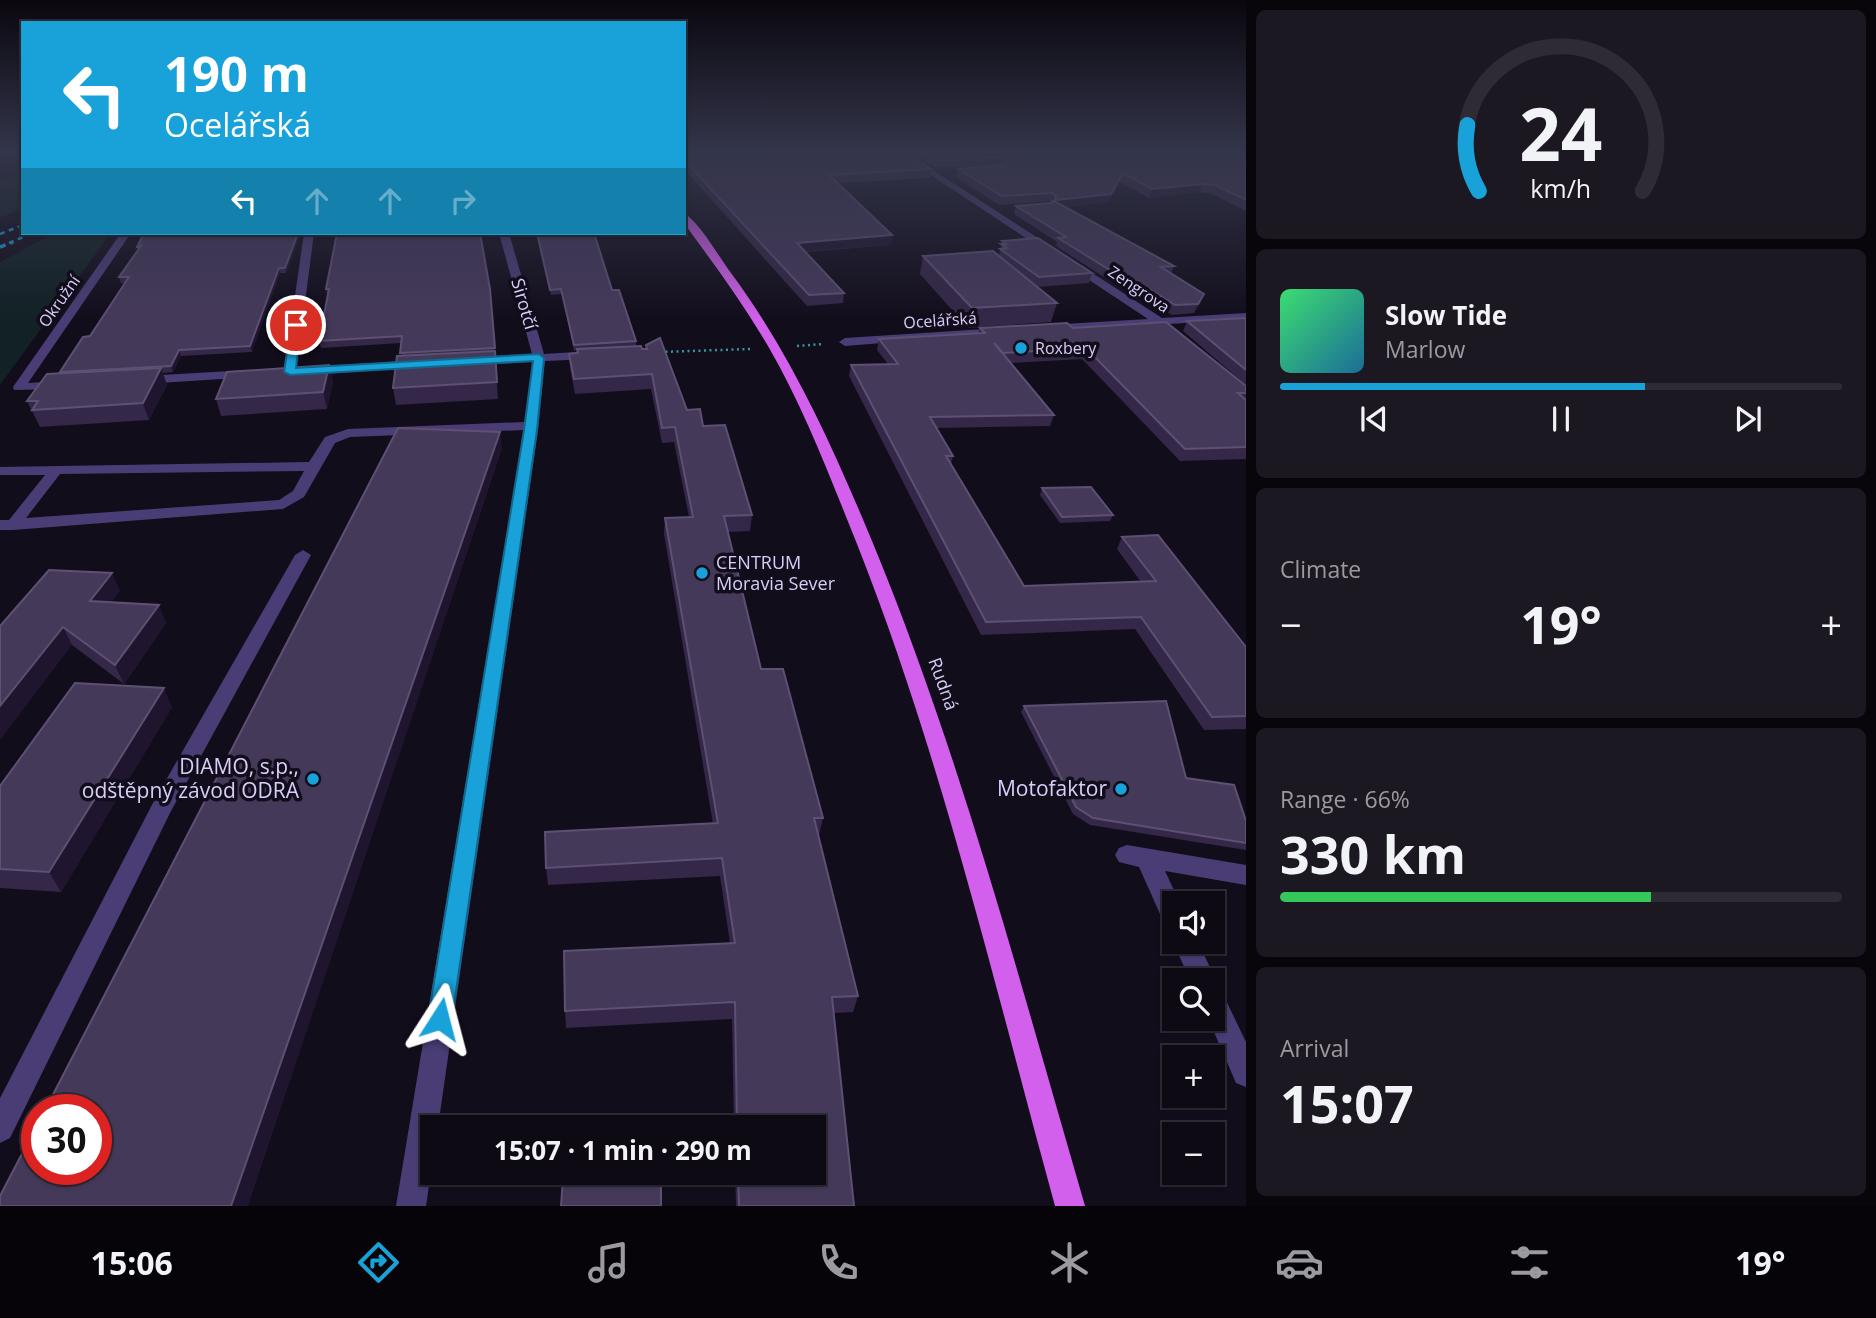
<!DOCTYPE html>
<meta charset="utf-8">
<style>
:root{--surface:#0e0a14;--page:#1c1822;--text:#f1f3f6;--muted:#9b9aa0;--line:#2e2b34;--accent:#19a2d9}
body{margin:0;font-family:"Open Sans",sans-serif;background:var(--page);color:var(--text);height:100vh;display:flex;flex-direction:column;font-size:26px;white-space:nowrap}
*{box-sizing:border-box;margin:0}
p{font-size:23px;color:var(--muted)}
.icon{flex:none;width:38px;height:38px;fill:none;stroke:currentColor;stroke-width:2;stroke-linecap:round;stroke-linejoin:round}
.map{position:relative;flex:1;overflow:hidden}
.details{display:flex;flex-direction:column;gap:10px;padding:10px;background:#08060b;width:630px}
.details>*{flex:none}
.hud{position:absolute;left:21px;top:21px;width:665px;height:214px;border-radius:0px;box-shadow:0 2px 5px #0004,0 0 0 2px var(--line);background:#19a2d9;color:#fff;overflow:hidden}
.fabs{position:absolute;left:1162px;top:891px;display:grid;gap:14px}
.fabs a{display:grid;place-items:center;width:63px;height:63px;border-radius:0px;background:var(--surface);box-shadow:0 2px 5px #0004,0 0 0 2px var(--line);font-size:35px}
.speed{position:absolute;left:21px;top:1094px;display:flex;gap:14px;font-size:35px;font-weight:700;text-align:center}
.speed>*{display:grid;place-content:center;width:91px;height:91px;border-radius:50%;background:var(--surface);box-shadow:0 2px 5px #0004,0 0 0 2px var(--line);line-height:1}
.speed .limit{border:10px solid #d22;background:#fff;color:#111}
.pin{position:absolute;display:grid;place-items:center;width:60px;height:60px;color:#fff;margin:-30px;border:4px solid #fff;border-radius:50%;box-shadow:0 2px 7px #0007}
.me{position:absolute;width:77px;margin:-38px;rotate:9deg;stroke-linejoin:round;filter:drop-shadow(0 0 5px #0008)}
.turn{display:flex;align-items:center;gap:24px;height:147px;padding:0 28px;font-size:32px}
.turn .icon{width:91px;height:91px;stroke-width:2.5}
.turn b{display:block;font-size:49px;line-height:60px}
.lanes{display:flex;align-items:center;height:66px;padding:0 28px;background:#0003;justify-content:center;gap:35px;direction:ltr}
.lanes .off{opacity:.35}
.big{font-size:52px;font-weight:700;line-height:1.1}
.details .card{flex:1;display:flex;flex-direction:column;justify-content:center;gap:10px;min-width:0;padding:0 24px;border-radius:10px;background:var(--page)}
.details .dial{align-items:center;gap:0}
.dial svg{height:182px;overflow:visible;fill:none;stroke:var(--line);stroke-width:7;stroke-linecap:round;text-anchor:middle}
.dial text{fill:var(--text);stroke:none}
.song{display:flex;align-items:center;gap:21px}
.cover{width:84px;height:84px;border-radius:10px;background:linear-gradient(135deg,hsl(140 70% 55%),hsl(200 70% 35%))}
.played{height:7px;border-radius:4px;background:linear-gradient(90deg,var(--accent) 65%,var(--line) 65%)}
.keys{display:flex;justify-content:space-around;direction:ltr}
.heat{display:flex;justify-content:space-between;align-items:center;font-size:38px;direction:ltr}
.charge{height:10px;border-radius:5px;background:linear-gradient(90deg,#34c759 66%,var(--line) 0)}
.trip{position:absolute;left:420px;top:1115px;width:406px;height:70px;border-radius:0px;background:var(--surface);box-shadow:0 2px 5px #0004,0 0 0 2px var(--line);font-weight:700;line-height:70px;text-align:center}
.tab-bar{display:flex;height:112px;justify-content:space-around;align-items:center;background:#060408;color:var(--muted)}
.tab-bar .icon{width:49px;height:49px}
.tab-bar .on{color:var(--accent)}
.tab-bar b{font-size:32px;color:var(--text)}
main{display:flex;flex:1;min-height:0}
.map>svg:first-child{display:block}
.green{fill:#112124}
.lines{fill:none;stroke-linecap:round;stroke-linejoin:round}
.path{stroke:#3a93a0;stroke-width:2.5;stroke-dasharray:2 3.5;stroke-linecap:butt}
.minor{fill:#4a3d75;fill-rule:evenodd}
.major{fill:#d360ed;fill-rule:evenodd}
.rail-far1{stroke:#19a2d9;stroke-width:2.5;stroke-dasharray:5 4.5;stroke-linecap:butt}
.rail{stroke:#19a2d9;stroke-width:3.5;stroke-dasharray:6 5;stroke-linecap:butt}
.wall{fill:#342747}
.shaded-wall{fill:#1f152e}
.building{fill:#45395a;stroke:#5d5073;stroke-width:2}
.route{fill:#19a2d9;stroke:#10698d;stroke-width:2}
.poi-dot{fill:#19a2d9;stroke:#120d1b;stroke-width:2.5}
.labels{text-anchor:middle;stroke-width:7;stroke-linejoin:round;paint-order:stroke}
.far-street-label{font-size:16px;fill:#dacdf9;stroke:#120d1b}
.far-poi-label{font-size:16px;fill:#dacdf9;stroke:#120d1b;text-anchor:start}
.street-label{font-size:18px;fill:#dacdf9;stroke:#120d1b}
.poi-label{font-size:18px;fill:#dacdf9;stroke:#120d1b;text-anchor:start}
.near-poi-label{font-size:21px;fill:#dacdf9;stroke:#120d1b;text-anchor:end}
</style>
<main>
<div class="map">
<svg width="1246" height="1206" viewBox="0 0 1246 1206">
<rect width="100%" height="100%" fill="#120d1b"/>
<g class="green">
<path d="M 23,171 L 23,208 L 0,218 L 0,181 Z"/>
<path d="M 54,233 L 111,233 L 0,385 L 0,262 Z"/>
</g>
<g class="lines">
<g class="path">
<path d="M 797,346 L 823,344"/>
<path d="M 660,352 L 750,349"/>
</g>
<g class="minor">
<path d="M 896,152 L 905,152 L 1162,318 L 1246,313 L 1246,319 L 1169,324 L 1185,338 L 1179,341 L 1157,325 L 1043,330 L 1043,326 L 1047,325 L 1148,319 Z"/>
<path d="M 121,233 L 131,233 L 28,383 L 60,381 L 66,385 L 60,389 L 14,390 L 13,387 Z"/>
<path d="M 304,233 L 314,233 L 296,372 L 290,376 L 284,372 Z"/>
<path d="M 499,233 L 509,233 L 544,354 L 591,351 L 597,355 L 591,359 L 545,361 L 538,430 L 438,1127 L 432,1127 L 432,1165 L 426,1206 L 396,1206 L 524,430 L 350,437 L 335,443 L 304,497 L 283,509 L 13,530 L 0,530 L 0,520 L 9,520 L 45,475 L 0,475 L 0,467 L 309,462 L 325,437 L 348,429 L 525,422 L 533,362 L 472,365 L 466,361 L 472,357 L 532,354 ZM 304,471 L 293,491 L 279,500 L 26,518 L 60,474 Z"/>
<path d="M 1001,328 L 1007,331 L 1005,333 L 845,346 L 839,342 L 845,338 Z"/>
<path d="M 420,360 L 426,364 L 424,367 L 308,375 L 302,371 L 308,367 Z"/>
<path d="M 248,370 L 254,374 L 252,377 L 144,384 L 138,380 L 144,376 Z"/>
<path d="M 303,550 L 311,555 L 171,811 L 10,1138 L 0,1143 L 0,1098 L 154,801 L 295,555 Z"/>
<path d="M 1127,845 L 1246,865 L 1246,885 L 1165,871 L 1180,903 L 1174,903 L 1174,928 L 1165,925 L 1139,867 L 1119,862 L 1115,855 L 1119,848 Z"/>
<path d="M 1174,938 L 1174,942 L 1198,942 L 1216,980 L 1213,987 L 1213,980 L 1190,980 L 1173,942 Z"/>
<path d="M 1213,988 L 1222,992 L 1246,1042 L 1246,1087 L 1236,1083 L 1208,1018 L 1213,1018 Z"/>
</g>
<path class="major" d="M 684,213 C 700,223 719,257 731,273 C 791,354 833,447 872,541 C 961,756 1020,983 1085,1206 L 1055,1206 C 994,984 942,759 857,544 C 830,477 804,408 768,346 C 743,303 713,263 684,223 Z"/>
<g class="rail-far1">
<path d="M 0,234 L 23,225"/>
<path d="M 9,243 L 33,233"/>
</g>
<path class="rail" d="M 0,247 L 13,242"/>
</g>
<g class="wall">
<path d="M 684,152 L 931,169 L 930,178 L 837,183 L 892,235 L 891,245 L 805,252 L 844,293 L 843,303 L 807,306 L 684,169 Z"/>
<path d="M 910,152 L 1246,152 L 1246,211 L 1212,194 L 1200,192 L 1149,198 L 1120,182 L 1108,202 L 1066,207 L 1174,266 L 1171,274 L 1200,304 L 1194,313 L 1172,315 L 1123,284 L 1110,281 L 1056,246 L 1057,242 L 1014,214 L 1016,206 L 1050,203 L 1051,203 L 1050,201 L 999,205 L 956,177 L 958,169 L 1005,165 L 936,168 Z"/>
<path d="M 301,233 L 286,273 L 280,273 L 252,352 L 181,356 L 173,372 L 163,373 L 167,385 L 149,420 L 40,427 L 27,401 L 60,373 L 60,372 L 90,336 L 126,283 L 121,283 L 119,277 L 138,251 L 137,247 Z"/>
<path d="M 536,233 L 594,233 L 612,290 L 636,341 L 636,346 L 642,349 L 646,349 L 646,345 L 687,410 L 703,426 L 752,515 L 750,531 L 727,532 L 761,669 L 823,818 L 819,835 L 818,835 L 858,996 L 853,1012 L 834,1013 L 854,1206 L 736,1206 L 735,1172 L 814,1172 L 814,1127 L 734,1127 L 732,1019 L 566,1028 L 565,1011 L 730,943 L 720,876 L 548,885 L 546,868 L 713,824 L 664,534 L 665,518 L 689,517 L 674,442 L 662,443 L 651,389 L 575,394 L 570,368 L 569,354 L 577,353 L 577,350 L 574,351 L 562,294 L 551,295 Z"/>
<path d="M 1002,241 L 1092,273 L 1089,283 L 1037,287 L 1057,303 L 1051,322 L 968,328 L 920,274 L 923,256 L 999,255 Z"/>
<path d="M 326,289 L 490,289 L 498,399 L 396,405 L 393,388 L 401,356 L 401,343 L 321,348 L 319,341 L 327,295 Z"/>
<path d="M 1246,318 L 1246,385 L 1183,331 L 1187,321 Z"/>
<path d="M 980,328 L 1073,328 L 1246,386 L 1246,459 L 1180,461 L 1082,359 L 1011,363 L 1054,415 L 1050,426 L 937,428 L 953,456 L 951,464 L 1024,586 L 1141,582 L 1117,549 L 1122,537 L 1246,647 L 1246,729 L 1204,730 L 1135,629 L 981,635 L 849,376 L 851,365 L 888,364 L 877,350 L 879,339 L 978,334 Z"/>
<path d="M 329,365 L 333,382 L 327,409 L 221,416 L 216,399 Z"/>
<path d="M 1042,488 L 1113,515 L 1110,521 L 1060,523 L 1040,495 Z"/>
<path d="M 120,591 L 111,602 L 166,623 L 124,684 L 72,645 L 0,626 Z"/>
<path d="M 1024,706 L 1186,778 L 1246,821 L 1246,850 L 1090,825 L 1073,814 L 1021,712 Z"/>
<path d="M 172,707 L 61,892 L 0,888 L 0,786 Z"/>
</g>
<g class="shaded-wall">
<path d="M 1123,173 L 1120,182 L 1108,202 L 1052,208 L 1055,200 Z"/>
<path d="M 1203,184 L 1200,192 L 1149,198 L 1152,189 Z"/>
<path d="M 298,233 L 301,233 L 286,273 L 285,268 Z"/>
<path d="M 892,235 L 891,245 L 795,252 L 797,243 Z"/>
<path d="M 279,268 L 280,273 L 252,352 L 250,346 Z"/>
<path d="M 1204,294 L 1200,304 L 1194,313 L 1198,304 Z"/>
<path d="M 179,350 L 181,356 L 173,372 L 171,366 Z"/>
<path d="M 329,365 L 333,382 L 327,409 L 323,392 Z"/>
<path d="M 161,368 L 167,385 L 149,420 L 143,403 Z"/>
<path d="M 500,432 L 502,449 L 248,1206 L 231,1206 Z"/>
<path d="M 112,573 L 120,591 L 98,619 L 90,601 Z"/>
<path d="M 159,605 L 166,623 L 124,684 L 115,665 Z"/>
<path d="M 63,627 L 72,645 L 0,740 L 0,706 Z"/>
<path d="M 164,688 L 172,707 L 61,892 L 49,872 Z"/>
</g>
<g class="building">
<path d="M 684,152 L 905,152 L 931,169 L 829,175 L 892,235 L 797,243 L 844,293 L 809,295 L 684,160 Z"/>
<path d="M 924,152 L 1222,152 L 1246,160 L 1246,200 L 1215,185 L 1203,184 L 1152,189 L 1123,173 L 1111,194 L 1055,200 L 1056,196 L 1052,193 L 1002,196 L 958,169 L 1005,165 L 1010,157 L 937,160 Z"/>
<path d="M 1054,201 L 1174,266 L 1161,267 L 1204,294 L 1198,304 L 1175,305 L 1126,275 L 1113,272 L 1058,238 L 1066,237 L 1016,206 L 1050,203 Z"/>
<path d="M 144,233 L 298,233 L 285,268 L 279,268 L 250,346 L 179,350 L 171,366 L 60,372 L 83,337 L 90,336 L 129,277 L 119,277 L 141,246 L 137,247 Z"/>
<path d="M 337,233 L 480,233 L 490,289 L 495,348 L 400,353 L 402,336 L 319,341 L 329,289 L 326,289 Z"/>
<path d="M 537,233 L 594,233 L 612,290 L 619,290 L 636,341 L 574,345 L 561,289 L 550,290 Z"/>
<path d="M 1038,238 L 1092,273 L 1039,277 L 1000,249 L 1007,248 L 1001,244 L 1006,244 L 1002,241 Z"/>
<path d="M 993,251 L 1057,303 L 972,308 L 923,256 Z"/>
<path d="M 1246,318 L 1246,370 L 1187,321 Z"/>
<path d="M 1166,322 L 1246,386 L 1246,393 L 1238,393 L 1246,400 L 1246,447 L 1185,449 L 1086,348 L 1003,353 L 994,343 L 1054,415 L 930,417 L 953,456 L 946,456 L 1024,586 L 1156,581 L 1122,537 L 1158,535 L 1246,647 L 1246,716 L 1212,717 L 1141,617 L 986,622 L 851,365 L 898,364 L 879,339 L 985,333 L 980,328 L 1067,323 L 1073,328 Z"/>
<path d="M 660,338 L 687,410 L 700,409 L 703,426 L 725,425 L 752,515 L 724,516 L 761,669 L 783,669 L 823,818 L 814,818 L 858,996 L 832,997 L 854,1206 L 739,1206 L 738,1172 L 814,1172 L 814,1127 L 737,1127 L 735,1002 L 565,1011 L 564,951 L 735,943 L 722,858 L 546,868 L 545,832 L 718,823 L 665,518 L 693,517 L 675,427 L 662,428 L 652,374 L 574,379 L 569,354 L 578,353 L 577,349 L 641,346 L 642,349 L 647,349 L 646,345 Z"/>
<path d="M 495,351 L 497,382 L 393,388 L 397,356 Z"/>
<path d="M 329,365 L 323,392 L 216,399 L 227,372 Z"/>
<path d="M 161,368 L 143,403 L 32,410 L 38,401 L 27,401 L 47,374 Z"/>
<path d="M 398,428 L 500,432 L 231,1206 L 0,1206 L 0,1196 L 37,1125 L 37,1169 L 96,1169 L 96,1110 L 45,1110 Z"/>
<path d="M 1091,487 L 1113,515 L 1062,517 L 1042,488 Z"/>
<path d="M 49,570 L 112,573 L 90,601 L 159,605 L 115,665 L 63,627 L 0,706 L 0,626 Z"/>
<path d="M 75,683 L 164,688 L 49,872 L 0,869 L 0,786 Z"/>
<path d="M 1166,701 L 1186,778 L 1234,785 L 1246,821 L 1246,843 L 1093,818 L 1076,807 L 1024,706 Z"/>
<path d="M 563,1178 L 661,1184 L 661,1206 L 561,1206 Z"/>
</g>
<linearGradient id="sky" x2="0" y2="1"><stop stop-color="#0a070f"/><stop offset="0.47" stop-color="#33354a"/><stop offset="1" stop-color="#33354a" stop-opacity="0"/></linearGradient>
<rect width="1246" height="321" fill="url(#sky)"/>
<path class="route" d="M 296,322 L 301,325 L 296,368 L 539,354 L 544,358 L 537,430 L 452,1019 L 449,1027 L 440,1031 L 432,1027 L 428,1019 L 524,430 L 533,361 L 290,375 L 284,372 L 291,325 Z"/>
<g class="poi-dot">
<circle cx="1021" cy="348" r="7"/>
<circle cx="702" cy="573" r="7"/>
<circle cx="313" cy="779" r="7"/>
<circle cx="1121" cy="789" r="7"/>
</g>
<g class="labels">
<g class="far-street-label">
<text transform="translate(1139 289) rotate(34)" y="6">Zengrova</text>
<text transform="translate(59 301) rotate(-55)" y="6">Okružní</text>
<text transform="translate(940 320) rotate(-4)" y="6">Ocelářská</text>
</g>
<g class="far-poi-label">
<text x="1035" y="354">Roxbery</text>
</g>
<g class="street-label">
<text transform="translate(524 304) rotate(74)" y="6">Sirotčí</text>
<text transform="translate(943 684) rotate(70)" y="6">Rudná</text>
</g>
<g class="poi-label">
<text x="716" y="569">CENTRUM<tspan x="716" dy="21">Moravia Sever</tspan></text>
</g>
<g class="near-poi-label">
<text x="299" y="774">DIAMO, s.p.,<tspan x="299" dy="24">odštěpný závod ODRA</tspan></text>
<text x="1107" y="796">Motofaktor</text>
</g>
</g>
</svg>
<div class="fabs">
<a><svg class="icon" aria-label="sound" viewBox="0 0 24 24"><path d="M4 9h4l5-4v14l-5-4H4zM17 9q2 3 0 6"/></svg></a>
<a><svg class="icon" aria-label="search" viewBox="0 0 24 24"><circle cx="10" cy="10" r="6"/><path d="M15 15l6 6"/></svg></a>
<a>+</a>
<a>−</a>
</div>
<div class="speed"><div class="limit">30</div></div>
<div class="pin" style="left:296px;top:325px;background:#d93025"><svg class="icon" aria-label="arrive" viewBox="0 0 24 24"><path d="M6 21V4h12l-3 4 3 4H6"/></svg></div>
<svg class="me" style="left:440px;top:1019px" viewBox="-20 -20 40 40"><path d="M0-17L14 15 0 8-14 15z" fill="#19a2d9" stroke="#fff" stroke-width="4"/></svg>
<div class="trip">15:07 · 1 min · 290 m</div>
<div class="hud">
<div class="turn"><svg class="icon" aria-label="left" viewBox="0 0 24 24"><path d="M17 20v-9H6M10 6l-5 5 5 5"/></svg><div><b>190 m</b>Ocelářská</div></div>
<div class="lanes"><svg class="icon" aria-label="left" viewBox="0 0 24 24"><path d="M17 20v-9H6M10 6l-5 5 5 5"/></svg><svg class="icon off" aria-label="ahead" viewBox="0 0 24 24"><path d="M12 20V5M6 11l6-6 6 6"/></svg><svg class="icon off" aria-label="ahead" viewBox="0 0 24 24"><path d="M12 20V5M6 11l6-6 6 6"/></svg><svg class="icon off" aria-label="right" viewBox="0 0 24 24"><path d="M7 20v-9h11M14 6l5 5-5 5"/></svg></div>
</div>
</div>
<section class="details">
<div class="card dial"><svg viewBox="0 0 100 80">
<path d="M14 69A42 42 0 1 1 86 69"/>
<path d="M14 69A42 42 0 0 1 9 40" stroke="#19a2d9"/>
<text x="50" y="56" font-size="32" font-weight="700">24</text>
<text x="50" y="72" font-size="11">km/h</text>
</svg></div>
<div class="card">
<div class="song"><i class="cover"></i><div><b>Slow Tide</b><p>Marlow</p></div></div>
<div class="played"></div>
<div class="keys"><svg class="icon" aria-label="previous" viewBox="0 0 24 24"><path d="M18 5L8 12l10 7zM5 5v14"/></svg><svg class="icon" aria-label="pause" viewBox="0 0 24 24"><path d="M8 5v14M16 5v14"/></svg><svg class="icon" aria-label="next" viewBox="0 0 24 24"><path d="M6 5l10 7-10 7zM19 5v14"/></svg></div>
</div>
<div class="card"><p>Climate</p>
<div class="heat"><a>−</a><b class="big">19°</b><a>+</a></div>
</div>
<div class="card"><p>Range · 66%</p><b class="big">330 km</b><div class="charge"></div></div>
<div class="card"><p>Arrival</p><b class="big">15:07</b></div>
</section>
</main>
<nav class="tab-bar">
<b>15:06</b>
<svg class="icon on" aria-label="directions" viewBox="0 0 24 24"><path d="M12 3l9 9-9 9-9-9zM9 14v-3h6M13 9l2 2-2 2"/></svg>
<svg class="icon" aria-label="music" viewBox="0 0 24 24"><path d="M9 18V5l10-2v13"/><circle cx="6" cy="18" r="3"/><circle cx="16" cy="16" r="3"/></svg>
<svg class="icon" aria-label="phone" viewBox="0 0 24 24"><path d="M5 4h4l2 5-3 2q2 4 5 5l2-3 5 2v4C11 20 4 13 5 4z"/></svg>
<svg class="icon" aria-label="climate" viewBox="0 0 24 24"><path d="M12 3v18M4 7l16 10M4 17L20 7"/></svg>
<svg class="icon" aria-label="car" viewBox="0 0 24 24"><path d="M5 17H2v-5l4-1 3-4h7l3 4 3 1v5h-3M9 17h6M6 11h13"/><circle cx="7" cy="17" r="2"/><circle cx="17" cy="17" r="2"/></svg>
<svg class="icon" aria-label="filters" viewBox="0 0 24 24"><path d="M4 7h16M4 17h16"/><circle cx="9" cy="7" r="2"/><circle cx="15" cy="17" r="2"/></svg>
<b>19°</b>
</nav>
